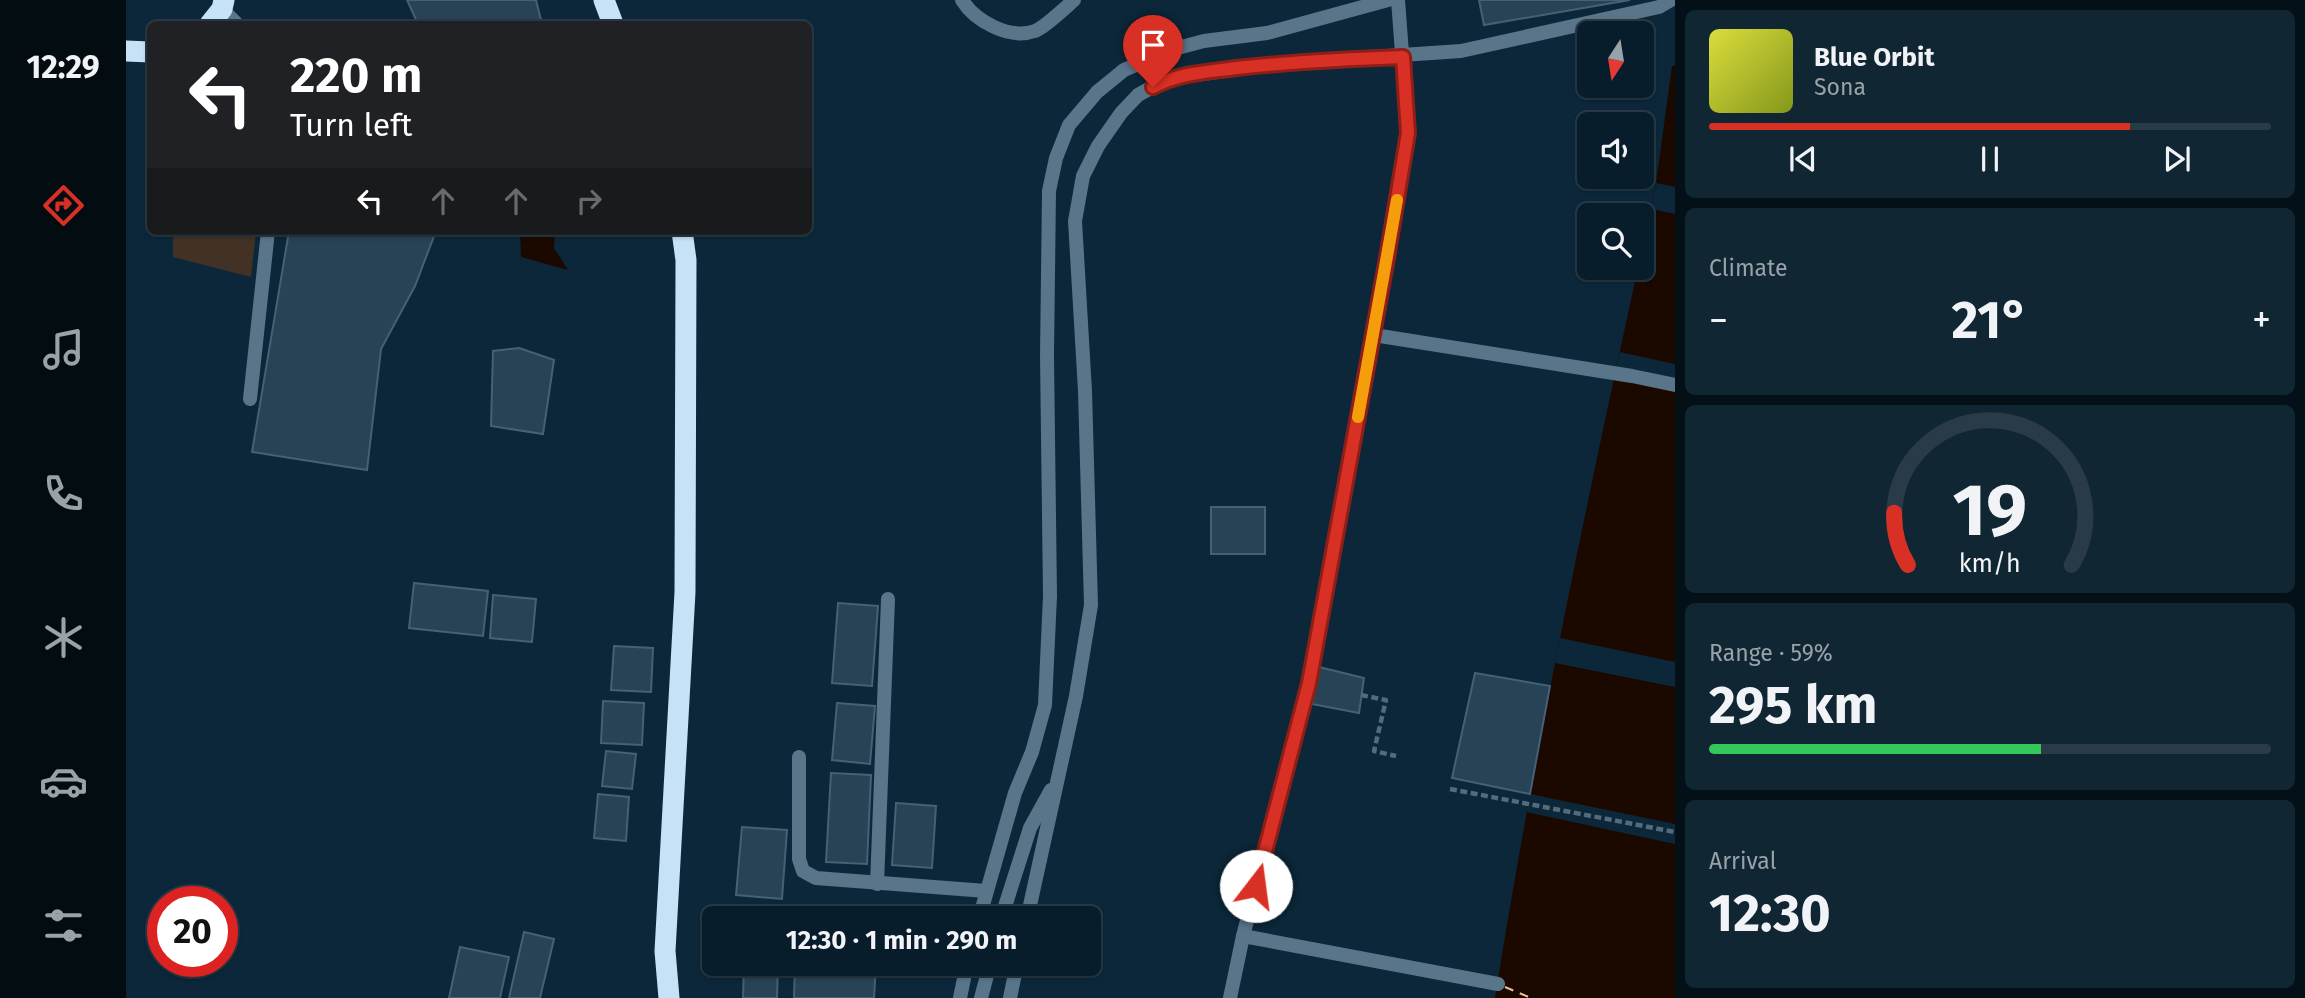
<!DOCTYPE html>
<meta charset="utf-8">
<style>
:root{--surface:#081d2b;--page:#112633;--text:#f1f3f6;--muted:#98a2a9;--line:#293b47;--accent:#d93025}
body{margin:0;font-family:"Fira Sans",sans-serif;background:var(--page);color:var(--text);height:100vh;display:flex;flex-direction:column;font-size:26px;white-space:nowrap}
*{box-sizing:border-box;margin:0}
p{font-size:23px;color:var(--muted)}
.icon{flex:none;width:38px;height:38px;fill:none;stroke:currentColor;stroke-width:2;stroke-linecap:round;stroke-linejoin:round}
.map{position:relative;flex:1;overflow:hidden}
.drawer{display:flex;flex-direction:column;gap:10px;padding:10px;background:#041018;width:630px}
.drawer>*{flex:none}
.guide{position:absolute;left:21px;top:21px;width:665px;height:214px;border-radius:10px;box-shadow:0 2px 5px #0004,0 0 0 2px var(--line);background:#202124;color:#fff;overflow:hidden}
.needle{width:46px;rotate:192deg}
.tools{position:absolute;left:1451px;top:21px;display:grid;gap:14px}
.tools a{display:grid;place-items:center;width:77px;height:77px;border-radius:10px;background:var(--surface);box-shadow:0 2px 5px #0004,0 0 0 2px var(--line);font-size:35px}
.speed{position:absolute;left:21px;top:886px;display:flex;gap:14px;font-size:35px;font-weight:700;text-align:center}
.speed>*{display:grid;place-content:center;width:91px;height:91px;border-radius:50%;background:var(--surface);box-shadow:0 2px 5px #0004,0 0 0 2px var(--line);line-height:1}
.speed .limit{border:10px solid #d22;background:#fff;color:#111}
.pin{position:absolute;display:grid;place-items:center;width:60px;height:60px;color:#fff;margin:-72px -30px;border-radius:50% 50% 50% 0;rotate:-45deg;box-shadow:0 0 7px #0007}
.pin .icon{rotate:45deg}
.me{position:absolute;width:77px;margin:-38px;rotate:15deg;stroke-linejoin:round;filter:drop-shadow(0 0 5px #0008)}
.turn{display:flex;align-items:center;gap:24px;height:147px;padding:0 28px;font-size:32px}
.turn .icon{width:91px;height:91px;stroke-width:2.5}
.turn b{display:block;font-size:49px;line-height:60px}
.lanes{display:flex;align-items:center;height:66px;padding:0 28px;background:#0003;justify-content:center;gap:35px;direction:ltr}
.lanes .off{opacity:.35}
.big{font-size:52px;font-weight:700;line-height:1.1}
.drawer .tile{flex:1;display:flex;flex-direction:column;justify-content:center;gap:10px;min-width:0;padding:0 24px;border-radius:10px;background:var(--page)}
.drawer .dial{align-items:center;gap:0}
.dial svg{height:182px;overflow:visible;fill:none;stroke:var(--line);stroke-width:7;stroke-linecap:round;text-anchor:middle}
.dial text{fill:var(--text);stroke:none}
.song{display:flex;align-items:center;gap:21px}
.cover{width:84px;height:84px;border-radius:10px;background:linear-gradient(135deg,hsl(60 70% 55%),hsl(70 70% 35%))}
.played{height:7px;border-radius:4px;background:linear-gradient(90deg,var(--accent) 75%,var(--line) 75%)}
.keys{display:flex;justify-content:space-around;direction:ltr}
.heat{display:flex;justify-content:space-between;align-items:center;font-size:38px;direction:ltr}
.charge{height:10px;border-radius:5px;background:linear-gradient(90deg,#34c759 59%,var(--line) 0)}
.trip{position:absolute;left:576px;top:906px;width:399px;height:70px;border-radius:10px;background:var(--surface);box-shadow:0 2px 5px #0004,0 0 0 2px var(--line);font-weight:700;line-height:70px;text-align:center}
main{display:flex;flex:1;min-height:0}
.tabs{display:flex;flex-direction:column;width:126px;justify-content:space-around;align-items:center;background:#030c11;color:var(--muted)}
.tabs .icon{width:49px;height:49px}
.tabs .active{color:var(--accent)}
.tabs b{font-size:32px;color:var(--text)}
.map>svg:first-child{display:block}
.green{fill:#423225}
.water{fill:#1b0900}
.pier{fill:#0b2739}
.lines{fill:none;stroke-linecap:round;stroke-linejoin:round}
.ferry{stroke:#ebbd99;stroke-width:2;stroke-dasharray:9 7;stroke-linecap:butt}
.building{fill:#284356;stroke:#456175;stroke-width:2}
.path{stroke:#546b7b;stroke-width:4.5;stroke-dasharray:7 3.5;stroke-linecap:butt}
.lane{stroke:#597589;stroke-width:14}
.street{stroke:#597589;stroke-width:14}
.highway{stroke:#c6e2f6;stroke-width:21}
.route-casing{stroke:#8d1f18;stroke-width:18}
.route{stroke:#d93025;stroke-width:12}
.slow{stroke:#f59e0b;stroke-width:12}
</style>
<main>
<nav class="tabs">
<b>12:29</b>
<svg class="icon active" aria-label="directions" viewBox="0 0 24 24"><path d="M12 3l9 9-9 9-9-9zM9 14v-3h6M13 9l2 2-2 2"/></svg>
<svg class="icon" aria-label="music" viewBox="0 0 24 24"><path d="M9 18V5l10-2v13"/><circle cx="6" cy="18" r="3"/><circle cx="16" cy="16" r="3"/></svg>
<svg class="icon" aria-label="phone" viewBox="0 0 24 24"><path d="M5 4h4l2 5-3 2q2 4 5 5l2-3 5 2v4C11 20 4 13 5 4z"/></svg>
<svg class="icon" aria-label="climate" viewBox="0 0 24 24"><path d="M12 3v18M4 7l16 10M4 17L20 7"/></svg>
<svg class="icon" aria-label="car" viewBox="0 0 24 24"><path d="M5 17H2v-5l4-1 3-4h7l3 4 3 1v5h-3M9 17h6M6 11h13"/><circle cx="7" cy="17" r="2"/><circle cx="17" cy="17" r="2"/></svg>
<svg class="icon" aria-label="filters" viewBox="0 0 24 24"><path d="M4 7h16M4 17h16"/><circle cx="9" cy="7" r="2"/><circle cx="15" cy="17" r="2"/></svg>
</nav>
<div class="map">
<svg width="1549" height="998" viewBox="0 0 1549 998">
<rect width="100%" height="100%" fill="#0b2739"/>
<path class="green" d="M 47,231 L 130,231 L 125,277 L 47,257 Z"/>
<g class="water">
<path d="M 1546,66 L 1549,66 L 1549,998 L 1369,998 C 1408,753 1459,510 1512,268 L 1516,268 L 1516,252 L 1530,183 Z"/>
<path d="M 394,231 L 429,231 L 428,248 L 442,270 L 395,257 Z"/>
</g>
<g class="pier">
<path d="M 1530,183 L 1549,187 L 1549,214 L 1525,209 Z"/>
<path d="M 1494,352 L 1549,364 L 1549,389 L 1489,375 Z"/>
<path d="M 1434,638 L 1549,662 L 1549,687 L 1429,663 Z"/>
<path d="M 1404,794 L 1549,824 L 1549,844 L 1400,812 Z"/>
</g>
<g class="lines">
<path class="ferry" d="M 1379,987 L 1405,998"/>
</g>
<g class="building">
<path d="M 281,0 L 410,0 L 416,24 L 292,24 Z"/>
<path d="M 1353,0 L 1504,0 L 1358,25 Z"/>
<path d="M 163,231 L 310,231 L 289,286 L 255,349 L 241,470 L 126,452 Z"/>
<path d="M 393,348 L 428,360 L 417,434 L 365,426 L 367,351 Z"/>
<rect x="1085" y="507" width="54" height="47"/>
<path d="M 288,583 L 362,591 L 357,636 L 283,628 Z"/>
<path d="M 367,595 L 410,599 L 406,642 L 364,638 Z"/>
<path d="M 712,603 L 752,606 L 746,686 L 706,683 Z"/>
<path d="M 488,646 L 527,648 L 525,692 L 485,690 Z"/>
<path d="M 1193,667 L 1238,678 L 1233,713 L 1186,704 Z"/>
<path d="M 1349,673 L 1424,686 L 1404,794 L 1326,778 Z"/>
<path d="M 477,701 L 518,703 L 516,745 L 475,743 Z"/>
<path d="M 711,703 L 749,706 L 744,764 L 706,760 Z"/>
<path d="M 480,751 L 510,754 L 506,789 L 476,786 Z"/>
<path d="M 705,773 L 745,775 L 741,864 L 700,862 Z"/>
<path d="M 472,794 L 503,797 L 500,841 L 468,838 Z"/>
<path d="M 770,803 L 810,806 L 806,868 L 766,865 Z"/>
<path d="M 616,827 L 661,830 L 656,899 L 610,895 Z"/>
<path d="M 671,912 L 752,916 L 752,919 L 671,919 Z"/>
<path d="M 398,932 L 428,939 L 414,998 L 383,998 Z"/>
<path d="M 334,947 L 383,957 L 374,998 L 323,998 Z"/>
<path d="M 618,964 L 652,964 L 651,998 L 617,998 Z"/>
<path d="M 669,964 L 750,964 L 748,998 L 668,998 Z"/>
</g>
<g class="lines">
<g class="path">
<path d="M 1235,695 L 1260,700 L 1248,751 L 1270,756"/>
<path d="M 1324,789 L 1549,832"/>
</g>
<g class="lane">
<path d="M 836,0 C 849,21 883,40 909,31 C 919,27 939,8 948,0"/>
<path d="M 1248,335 L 1506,376 L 1549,385"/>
<path d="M 853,919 L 889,793 L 906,752 L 919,705 L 924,596 L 921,356 L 923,191 L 930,158 L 943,125 L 971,92 L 998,70 L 1044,50 L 1078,41 L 1141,33 L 1262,0"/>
<path d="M 875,919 L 904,828 L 925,790"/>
<path d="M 901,919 L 950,696 L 965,605 L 959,391 L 949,221 L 957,176 L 972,146 L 995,113 L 1012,95 L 1041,79 L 1157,63 L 1335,51 L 1533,7 L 1545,0"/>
<path d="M 1117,936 L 1372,984"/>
<path d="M 834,998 L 841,964"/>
<path d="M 855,998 L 864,964"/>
<path d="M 884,998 L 891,964"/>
<path d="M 1104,998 L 1117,936 L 1183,683 L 1266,232 L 1282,133 L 1272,0"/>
</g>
<g class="street">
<path d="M 96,9 L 111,24"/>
<path d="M 124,399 L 142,231"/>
<path d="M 673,757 L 673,859 L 677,871 L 690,878 L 860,891"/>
<path d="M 751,884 L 762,599"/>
</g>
<g class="highway">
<path d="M 478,0 L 487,24"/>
<path d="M 84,24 L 96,9 L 98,0"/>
<path d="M 0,51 L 24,52"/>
<path d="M 543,998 L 539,951 L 559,592 L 560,260 L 556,231"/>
</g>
</g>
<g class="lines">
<g class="route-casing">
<path id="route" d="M 1027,87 C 1052,73 1082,72 1110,68 C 1166,62 1221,59 1277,57 L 1282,133 L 1261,258 L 1183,683 L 1130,886"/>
</g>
<use href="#route" class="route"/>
<path class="slow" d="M 1232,417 L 1271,200"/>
</g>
</svg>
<div class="tools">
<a><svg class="needle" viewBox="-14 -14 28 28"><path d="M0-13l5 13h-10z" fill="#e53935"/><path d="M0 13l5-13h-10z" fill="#98a2a9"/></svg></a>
<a><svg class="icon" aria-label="sound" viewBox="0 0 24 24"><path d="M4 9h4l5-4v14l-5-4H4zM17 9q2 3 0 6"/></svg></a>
<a><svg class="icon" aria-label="search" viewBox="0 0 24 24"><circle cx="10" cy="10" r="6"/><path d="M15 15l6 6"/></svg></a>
</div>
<div class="speed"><div class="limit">20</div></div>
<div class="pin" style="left:1027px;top:87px;background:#d93025"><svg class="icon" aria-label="arrive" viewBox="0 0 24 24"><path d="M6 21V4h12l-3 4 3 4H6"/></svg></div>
<svg class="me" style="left:1130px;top:886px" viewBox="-20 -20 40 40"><circle r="19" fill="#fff"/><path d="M0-13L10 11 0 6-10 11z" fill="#d93025"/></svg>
<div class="trip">12:30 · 1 min · 290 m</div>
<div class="guide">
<div class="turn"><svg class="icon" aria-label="left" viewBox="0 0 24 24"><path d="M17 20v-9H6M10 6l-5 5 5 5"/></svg><div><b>220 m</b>Turn left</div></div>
<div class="lanes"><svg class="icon" aria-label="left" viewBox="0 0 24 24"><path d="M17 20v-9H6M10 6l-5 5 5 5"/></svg><svg class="icon off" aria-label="ahead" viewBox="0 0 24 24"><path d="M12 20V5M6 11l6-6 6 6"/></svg><svg class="icon off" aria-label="ahead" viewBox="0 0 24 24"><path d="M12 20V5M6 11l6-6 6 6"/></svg><svg class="icon off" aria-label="right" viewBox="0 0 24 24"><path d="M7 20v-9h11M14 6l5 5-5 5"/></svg></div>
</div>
</div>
<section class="drawer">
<div class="tile">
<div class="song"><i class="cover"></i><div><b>Blue Orbit</b><p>Sona</p></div></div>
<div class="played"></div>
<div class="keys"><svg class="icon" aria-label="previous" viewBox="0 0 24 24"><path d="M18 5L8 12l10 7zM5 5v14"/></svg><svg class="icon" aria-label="pause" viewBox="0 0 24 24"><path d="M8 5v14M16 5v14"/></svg><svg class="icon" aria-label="next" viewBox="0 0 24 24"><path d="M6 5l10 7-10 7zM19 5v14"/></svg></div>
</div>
<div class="tile"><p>Climate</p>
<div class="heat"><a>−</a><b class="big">21°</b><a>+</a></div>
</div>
<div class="tile dial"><svg viewBox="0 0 100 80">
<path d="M14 69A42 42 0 1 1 86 69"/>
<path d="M14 69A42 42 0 0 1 8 46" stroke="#d93025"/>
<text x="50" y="56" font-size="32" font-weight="700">19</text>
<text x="50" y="72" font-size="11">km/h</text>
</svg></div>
<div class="tile"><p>Range · 59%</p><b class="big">295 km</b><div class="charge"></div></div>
<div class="tile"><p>Arrival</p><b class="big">12:30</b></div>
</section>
</main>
